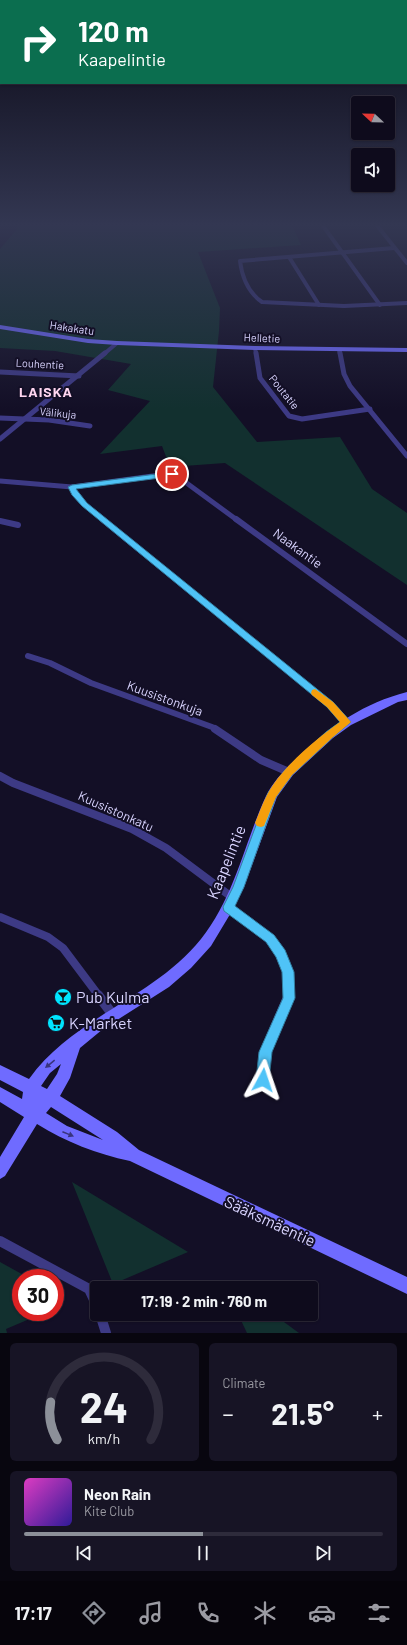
<!DOCTYPE html>
<meta charset="utf-8">
<style>
:root{--surface:#0e0b1c;--page:#171425;--text:#f1f3f6;--muted:#9b9ba3;--line:#2e2b3b;--accent:#8c9099}
body{margin:0;font-family:Barlow,sans-serif;background:var(--page);color:var(--text);height:100vh;display:flex;flex-direction:column;font-size:15px;white-space:nowrap}
*{box-sizing:border-box;margin:0}
p{font-size:13px;color:var(--muted)}
.icon{flex:none;width:22px;height:22px;fill:none;stroke:currentColor;stroke-width:2;stroke-linecap:round;stroke-linejoin:round}
.map{position:relative;height:1333px;overflow:hidden}
.side{display:flex;flex-direction:column;gap:10px;padding:10px;background:#08060f;flex:1}
.side>*{flex:none}
.banner{position:absolute;left:0px;top:0px;width:407px;height:84px;box-shadow:0 1px 3px #0004,0 0 0 1px var(--line);background:#0b6e4f;color:#fff;overflow:hidden}
.needle{width:26px;rotate:292deg}
.tools{position:absolute;left:351px;top:96px;display:grid;gap:8px}
.tools a{display:grid;place-items:center;width:44px;height:44px;border-radius:4px;background:var(--surface);box-shadow:0 1px 3px #0004,0 0 0 1px var(--line);font-size:20px}
.speed{position:absolute;left:12px;top:1269px;display:flex;gap:8px;font-size:20px;font-weight:700;text-align:center}
.speed>*{display:grid;place-content:center;width:52px;height:52px;border-radius:50%;background:var(--surface);box-shadow:0 1px 3px #0004,0 0 0 1px var(--line);line-height:1}
.speed .limit{border:6px solid #d22;background:#fff;color:#111}
.pin{position:absolute;display:grid;place-items:center;width:34px;height:34px;color:#fff;margin:-17px;border:2px solid #fff;border-radius:50%;box-shadow:0 1px 4px #0007}
.me{position:absolute;width:44px;margin:-22px;rotate:5deg;stroke-linejoin:round;filter:drop-shadow(0 0 3px #0008)}
.turn{display:flex;align-items:center;gap:14px;height:84px;padding:0 12px;font-size:18px}
.turn .icon{width:52px;height:52px;stroke-width:2.5}
.turn b{display:block;font-size:28px;line-height:34px}
.big{font-size:30px;font-weight:700;line-height:1.1}
.side .card{flex:1;display:flex;flex-direction:column;justify-content:center;gap:6px;min-width:0;padding:0 14px;border-radius:6px;background:var(--page)}
.side .dial{align-items:center;gap:0}
.dial svg{height:104px;overflow:visible;fill:none;stroke:var(--line);stroke-width:7;stroke-linecap:round;text-anchor:middle}
.dial text{fill:var(--text);stroke:none}
.song{display:flex;align-items:center;gap:12px}
.cover{width:48px;height:48px;border-radius:6px;background:linear-gradient(135deg,hsl(310 70% 55%),hsl(250 70% 35%))}
.played{height:4px;border-radius:2px;background:linear-gradient(90deg,var(--accent) 50%,var(--line) 50%)}
.keys{display:flex;justify-content:space-around;direction:ltr}
.heat{display:flex;justify-content:space-between;align-items:center;font-size:22px;direction:ltr}
.side .tiles{flex:1;display:grid;gap:10px;grid-template-columns:1fr 1fr}
.card:last-child{grid-column:span 2}
.trip{position:absolute;left:90px;top:1281px;width:228px;height:40px;border-radius:4px;background:var(--surface);box-shadow:0 1px 3px #0004,0 0 0 1px var(--line);font-weight:700;line-height:40px;text-align:center}
.tab-bar{display:flex;height:64px;justify-content:space-around;align-items:center;background:#06040b;color:var(--muted)}
.tab-bar .icon{width:28px;height:28px}
.tab-bar .current{color:var(--accent)}
.tab-bar b{font-size:18px;color:var(--text)}
.map>svg:first-child{display:block}
.green{fill:#12302f}
.lines{fill:none;stroke-linecap:round;stroke-linejoin:round}
.street-far4{stroke:#3d3a85;stroke-width:4}
.street-far3{stroke:#3d3a85;stroke-width:5}
.street-far2{stroke:#3d3a85;stroke-width:6}
.street-far1{stroke:#3d3a85;stroke-width:8}
.street{stroke:#3d3a85;stroke-width:10}
.secondary{fill:#6f6bff;fill-rule:evenodd}
.oneway{fill:#38347d}
.route{fill:#4fc3f7;stroke:#337fa1}
.slow{fill:#f59e0b}
.labels{text-anchor:middle;stroke-width:4;stroke-linejoin:round;paint-order:stroke}
.far-street-label{font-size:11px;fill:#d9d4ff;stroke:#130f26}
.street-label{font-size:13px;fill:#d9d4ff;stroke:#130f26}
.far-district-label{font-size:14px;font-weight:bold;letter-spacing:1px;fill:#ffd6f0;stroke:#130f26}
.near-street-label{font-size:16px;fill:#d9d4ff;stroke:#130f26}
.near-poi-label{font-size:16px;fill:#d9d4ff;stroke:#130f26;text-anchor:start}
</style>
<div class="map">
<svg width="407" height="1333" viewBox="0 0 407 1333">
<rect width="100%" height="100%" fill="#130f26"/>
<g class="green">
<path d="M 14,223 L 291,223 L 301,245 L 198,252 L 220,308 L 219,331 L 213,387 L 257,442 L 340,437 L 372,489 L 407,513 L 407,585 L 225,463 L 170,467 L 162,446 L 100,454 L 150,401 L 108,390 L 131,364 L 55,351 L 0,348 L 0,249 L 18,228 Z"/>
<path d="M 72,1182 L 188,1252 L 113,1284 Z"/>
<path d="M 0,1262 L 29,1278 L 21,1278 L 21,1312 L 46,1312 L 6,1329 L 7,1333 L 0,1333 Z"/>
<path d="M 238,1314 L 273,1314 L 299,1333 L 247,1333 Z"/>
</g>
<g class="lines">
<g class="street-far4">
<path d="M 321,223 L 380,305"/>
<path d="M 375,223 L 407,263"/>
<path d="M 394,248 L 240,261 C 242,277 249,293 262,302 L 344,306 L 407,303"/>
<path d="M 289,257 L 319,305"/>
<path d="M 255,348 L 256,354"/>
<path d="M 339,350 L 340,354"/>
<path d="M 104,354 L 117,343"/>
</g>
<g class="street-far3">
<path d="M 256,353 L 260,378 L 289,416 L 302,419 L 370,409"/>
<path d="M 340,353 L 344,374 L 350,386 L 407,456"/>
<path d="M 0,372 L 79,376"/>
<path d="M 0,418 L 49,420 L 90,426"/>
<path d="M 0,439 L 105,353"/>
<path d="M 0,481 L 72,487 L 167,474 L 177,476 L 237,520"/>
<path d="M 72,487 C 78,501 92,510 104,520"/>
</g>
<g class="street-far2">
<path d="M 102,519 L 330,705 L 347,722"/>
<path d="M 236,519 L 407,644"/>
<path d="M 0,521 L 18,525"/>
<path d="M 28,656 L 50,663 L 91,683 L 212,727 L 217,730"/>
</g>
<g class="street-far1">
<path d="M 215,729 L 261,760 L 289,772"/>
<path d="M 0,776 L 13,783 L 132,829 L 166,848 L 233,898"/>
<path d="M 228,907 C 250,924 282,943 288,972 C 290,979 289,989 289,996"/>
<path d="M 0,917 L 48,937 L 63,948 L 99,996"/>
</g>
<g class="street">
<path d="M 98,995 L 113,1015"/>
<path d="M 263,1080 L 265,1051 L 289,995"/>
<path d="M 0,1241 L 89,1289 L 97,1306"/>
<path d="M 100,1314 L 106,1333"/>
</g>
<g class="secondary">
<path d="M 0,325 L 88,339 L 117,341 L 255,346 L 407,348 L 407,352 L 255,350 L 117,345 L 88,343 L 0,329 Z"/>
<path d="M 407,692 L 407,700 L 398,702 L 351,725 L 333,738 L 293,775 L 277,797 L 244,887 L 232,911 L 211,946 L 191,968 L 169,987 L 103,1029 L 80,1048 L 70,1078 L 60,1096 L 117,1132 L 139,1150 L 407,1277 L 407,1294 L 130,1161 C 97,1154 66,1142 37,1124 L 5,1176 L 0,1179 L 0,1157 L 24,1117 L 0,1102 L 0,1087 L 22,1099 L 23,1092 L 0,1080 L 0,1065 L 29,1079 C 73,1017 154,998 201,939 C 235,896 244,844 266,796 C 274,780 288,766 301,754 C 333,725 364,703 407,692 ZM 61,1064 L 57,1074 L 47,1089 L 41,1086 L 50,1073 ZM 51,1107 L 103,1140 L 67,1126 L 46,1113 Z"/>
</g>
</g>
<defs><path id="oneway-solid" d="M-6-.8H1V-3.2L6.5 0L1 3.2V.8H-6Z"/></defs>
<g class="oneway">
<use href="#oneway-solid" transform="translate(50 1064) rotate(141)"/>
<use href="#oneway-solid" transform="translate(68 1134) rotate(22)"/>
</g>
<linearGradient id="sky" x2="0" y2="1"><stop stop-color="#0a0815"/><stop offset="0.55" stop-color="#333752"/><stop offset="1" stop-color="#333752" stop-opacity="0"/></linearGradient>
<rect width="407" height="409" fill="url(#sky)"/>
<path class="route" d="M 172,472 L 175,473 L 175,476 L 76,489 L 87,503 L 333,702 L 351,722 L 333,737 L 292,775 L 276,797 L 244,887 L 235,906 L 274,935 L 285,950 L 294,972 L 295,998 L 272,1052 L 269,1080 L 267,1084 L 263,1086 L 258,1084 L 256,1080 L 259,1052 L 283,998 L 282,972 L 276,957 L 266,942 L 224,911 L 223,907 L 233,887 L 268,793 L 285,770 L 326,732 L 340,722 L 327,707 L 82,506 L 72,495 L 68,487 L 72,485 Z"/>
<path class="slow" d="M 315,689 L 333,702 L 351,722 L 333,737 L 292,775 L 276,797 L 264,826 L 261,827 L 257,826 L 255,823 C 259,814 262,804 267,795 C 280,769 317,738 340,722 L 327,707 L 312,695 L 311,693 L 312,690 Z"/>
<defs>
<g id="bar-disc" transform="scale(0.9)"><circle r="9.5" fill="#00e5ff" stroke="#130f26"/><path d="M-6-5H6L.8 .8V4.5H3.5V6h-7V4.5H-.8V.8Z" fill="#111"/></g>
<g id="supermarket-disc" transform="scale(0.9)"><circle r="9.5" fill="#00e5ff" stroke="#130f26"/><path d="M-6-5.5h2.5l.6 2H6L4.5 2H-2.5L-4.4-4H-6ZM-1.5 3.2a1.3 1.3 0 1 0 .1 0ZM3 3.2a1.3 1.3 0 1 0 .1 0Z" fill="#111"/></g>
</defs>
<g fill-rule="evenodd">
<use href="#bar-disc" x="63" y="997"/>
<use href="#supermarket-disc" x="56" y="1023"/>
</g>
<g class="labels">
<g class="far-street-label">
<text transform="translate(72 328) rotate(8)" y="4">Hakakatu</text>
<text transform="translate(262 338) rotate(2)" y="4">Helletie</text>
<text transform="translate(40 364) rotate(3)" y="4">Louhentie</text>
<text transform="translate(284 392) rotate(51)" y="4">Poutatie</text>
<text transform="translate(58 413) rotate(6)" y="4">Välikuja</text>
</g>
<g class="street-label">
<text transform="translate(298 548) rotate(36)" y="5">Naakantie</text>
<text transform="translate(165 698) rotate(20)" y="5">Kuusistonkuja</text>
<text transform="translate(116 811) rotate(24)" y="5">Kuusistonkatu</text>
</g>
<g class="far-district-label">
<text x="46" y="397">LAISKA</text>
</g>
<g class="near-street-label">
<text transform="translate(226 862) rotate(-68)" y="6">Kaapelintie</text>
<text transform="translate(270 1221) rotate(25)" y="6">Sääksmäentie</text>
</g>
<g class="near-poi-label">
<text x="76" y="1003">Pub Kulma</text>
<text x="69" y="1029">K-Market</text>
</g>
</g>
</svg>
<div class="tools">
<a><svg class="needle" viewBox="-14 -14 28 28"><path d="M0-13l5 13h-10z" fill="#e53935"/><path d="M0 13l5-13h-10z" fill="#9b9ba3"/></svg></a>
<a><svg class="icon" aria-label="sound" viewBox="0 0 24 24"><path d="M4 9h4l5-4v14l-5-4H4zM17 9q2 3 0 6"/></svg></a>
</div>
<div class="speed"><div class="limit">30</div></div>
<div class="pin" style="left:172px;top:474px;background:#d93025"><svg class="icon" aria-label="arrive" viewBox="0 0 24 24"><path d="M6 21V4h12l-3 4 3 4H6"/></svg></div>
<svg class="me" style="left:263px;top:1080px" viewBox="-20 -20 40 40"><path d="M0-17L14 15 0 8-14 15z" fill="#4fc3f7" stroke="#fff" stroke-width="4"/></svg>
<div class="trip">17:19 · 2 min · 760 m</div>
<div class="banner">
<div class="turn"><svg class="icon" aria-label="right" viewBox="0 0 24 24"><path d="M7 20v-9h11M14 6l5 5-5 5"/></svg><div><b>120 m</b>Kaapelintie</div></div>
</div>
</div>
<section class="side">
<div class="tiles">
<div class="card dial"><svg viewBox="0 0 100 80">
<path d="M14 69A42 42 0 1 1 86 69"/>
<path d="M14 69A42 42 0 0 1 9 40" stroke="#8c9099"/>
<text x="50" y="56" font-size="32" font-weight="700">24</text>
<text x="50" y="72" font-size="11">km/h</text>
</svg></div>
<div class="card"><p>Climate</p>
<div class="heat"><a>−</a><b class="big">21.5°</b><a>+</a></div>
</div>
<div class="card">
<div class="song"><i class="cover"></i><div><b>Neon Rain</b><p>Kite Club</p></div></div>
<div class="played"></div>
<div class="keys"><svg class="icon" aria-label="previous" viewBox="0 0 24 24"><path d="M18 5L8 12l10 7zM5 5v14"/></svg><svg class="icon" aria-label="pause" viewBox="0 0 24 24"><path d="M8 5v14M16 5v14"/></svg><svg class="icon" aria-label="next" viewBox="0 0 24 24"><path d="M6 5l10 7-10 7zM19 5v14"/></svg></div>
</div>
</div>
</section>
<nav class="tab-bar">
<b>17:17</b>
<svg class="icon current" aria-label="directions" viewBox="0 0 24 24"><path d="M12 3l9 9-9 9-9-9zM9 14v-3h6M13 9l2 2-2 2"/></svg>
<svg class="icon" aria-label="music" viewBox="0 0 24 24"><path d="M9 18V5l10-2v13"/><circle cx="6" cy="18" r="3"/><circle cx="16" cy="16" r="3"/></svg>
<svg class="icon" aria-label="phone" viewBox="0 0 24 24"><path d="M5 4h4l2 5-3 2q2 4 5 5l2-3 5 2v4C11 20 4 13 5 4z"/></svg>
<svg class="icon" aria-label="climate" viewBox="0 0 24 24"><path d="M12 3v18M4 7l16 10M4 17L20 7"/></svg>
<svg class="icon" aria-label="car" viewBox="0 0 24 24"><path d="M5 17H2v-5l4-1 3-4h7l3 4 3 1v5h-3M9 17h6M6 11h13"/><circle cx="7" cy="17" r="2"/><circle cx="17" cy="17" r="2"/></svg>
<svg class="icon" aria-label="filters" viewBox="0 0 24 24"><path d="M4 7h16M4 17h16"/><circle cx="9" cy="7" r="2"/><circle cx="15" cy="17" r="2"/></svg>
</nav>
